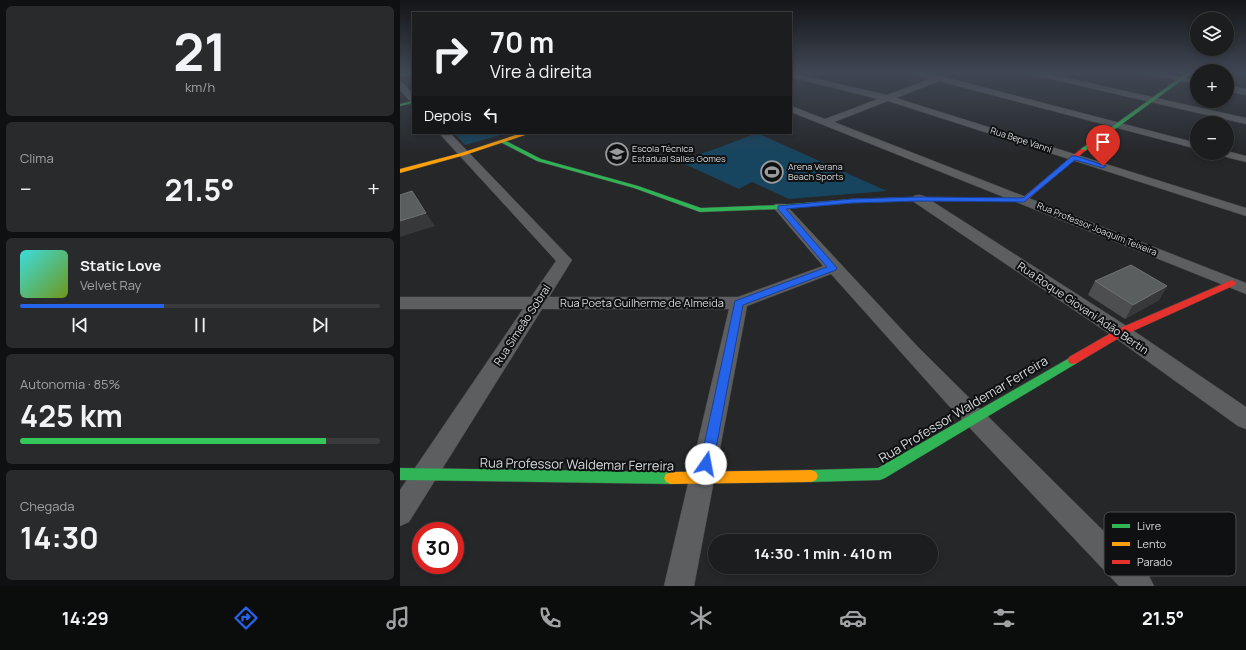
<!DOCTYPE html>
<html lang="pt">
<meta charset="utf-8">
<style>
:root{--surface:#1c1d1f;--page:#292a2c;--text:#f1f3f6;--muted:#a0a2a4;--line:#3a3b3d;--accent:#2563eb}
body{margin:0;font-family:Manrope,sans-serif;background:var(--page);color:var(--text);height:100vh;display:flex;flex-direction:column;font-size:15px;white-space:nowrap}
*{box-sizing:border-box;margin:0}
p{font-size:13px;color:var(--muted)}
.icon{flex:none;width:22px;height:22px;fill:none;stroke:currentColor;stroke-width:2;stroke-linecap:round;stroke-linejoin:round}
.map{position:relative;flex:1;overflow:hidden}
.side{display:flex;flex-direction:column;gap:6px;padding:6px;background:#0f1011;width:400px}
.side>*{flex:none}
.top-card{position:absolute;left:12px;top:12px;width:380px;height:122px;border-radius:0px;box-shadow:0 2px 6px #0003,0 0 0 1px var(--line);background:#1c1d1f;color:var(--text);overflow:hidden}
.controls{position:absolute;left:790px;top:12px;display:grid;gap:8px}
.controls a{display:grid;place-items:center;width:44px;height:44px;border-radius:50%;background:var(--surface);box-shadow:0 2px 6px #0003,0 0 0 1px var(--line);font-size:20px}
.speed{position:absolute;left:12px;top:522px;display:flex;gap:8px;font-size:20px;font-weight:700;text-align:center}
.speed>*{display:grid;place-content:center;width:52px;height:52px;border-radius:50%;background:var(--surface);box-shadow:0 2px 6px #0003,0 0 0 1px var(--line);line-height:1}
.speed .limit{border:6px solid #d22;background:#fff;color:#111}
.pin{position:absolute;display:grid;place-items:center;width:34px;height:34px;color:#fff;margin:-41px -17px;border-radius:50% 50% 50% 0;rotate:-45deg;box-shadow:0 0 4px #0007}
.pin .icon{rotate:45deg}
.me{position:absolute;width:44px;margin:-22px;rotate:12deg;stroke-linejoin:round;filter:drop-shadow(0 0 3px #0008)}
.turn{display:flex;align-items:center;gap:14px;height:84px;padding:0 12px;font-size:18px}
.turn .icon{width:52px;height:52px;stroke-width:2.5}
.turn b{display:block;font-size:28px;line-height:34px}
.then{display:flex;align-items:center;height:38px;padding:0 12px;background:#0003;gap:8px;font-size:15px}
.big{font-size:30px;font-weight:700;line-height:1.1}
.side .card{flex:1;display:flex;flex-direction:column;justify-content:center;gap:6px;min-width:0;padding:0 14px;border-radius:6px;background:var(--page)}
.side .dial{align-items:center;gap:0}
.dial b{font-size:52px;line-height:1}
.song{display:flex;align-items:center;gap:12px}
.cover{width:48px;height:48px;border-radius:6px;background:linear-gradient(135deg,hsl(180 70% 55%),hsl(80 70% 35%))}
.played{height:4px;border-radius:2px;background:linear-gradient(90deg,var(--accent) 40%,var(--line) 40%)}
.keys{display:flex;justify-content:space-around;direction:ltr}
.heat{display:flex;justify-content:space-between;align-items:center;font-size:22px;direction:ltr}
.charge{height:6px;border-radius:3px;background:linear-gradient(90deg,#34c759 85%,var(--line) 0)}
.trip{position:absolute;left:308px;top:534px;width:230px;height:40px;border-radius:20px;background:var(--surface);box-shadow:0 2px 6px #0003,0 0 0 1px var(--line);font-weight:700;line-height:40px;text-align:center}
.tabs{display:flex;height:64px;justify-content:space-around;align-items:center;background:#0b0c0c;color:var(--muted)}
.tabs .icon{width:28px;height:28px}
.tabs .selected{color:var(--accent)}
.tabs b{font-size:18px;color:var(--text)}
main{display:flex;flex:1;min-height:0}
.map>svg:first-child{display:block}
.green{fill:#17445e}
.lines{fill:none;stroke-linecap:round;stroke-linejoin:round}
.street-casing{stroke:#424446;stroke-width:1}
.fast-casing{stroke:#424446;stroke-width:1}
.slow-casing{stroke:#424446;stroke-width:1}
.jam-casing{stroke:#424446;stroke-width:1}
.street{fill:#5c5e60;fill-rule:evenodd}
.fast{fill:#30b455;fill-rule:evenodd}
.slow{fill:#ff9f0a;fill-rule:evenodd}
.jam{fill:#e5322d;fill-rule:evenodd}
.wall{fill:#4c4e50}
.shaded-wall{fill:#36383a}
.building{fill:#5b5e5f;stroke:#6f7172}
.route{fill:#2563eb;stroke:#184099}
.labels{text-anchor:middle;stroke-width:4;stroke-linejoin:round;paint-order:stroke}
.far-street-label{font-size:9px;fill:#d7dadc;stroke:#0e1012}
.far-poi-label{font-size:9px;fill:#d7dadc;stroke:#0e1012;text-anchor:start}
.street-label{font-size:11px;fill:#d7dadc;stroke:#0e1012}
.near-street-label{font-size:13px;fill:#d7dadc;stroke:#0e1012}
.key{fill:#0e1012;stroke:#4a4d4f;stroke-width:1}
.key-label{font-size:11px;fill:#d7dadc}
</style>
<main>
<section class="side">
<div class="card dial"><b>21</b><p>km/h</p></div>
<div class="card"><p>Clima</p>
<div class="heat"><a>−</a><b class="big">21.5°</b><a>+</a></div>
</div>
<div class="card">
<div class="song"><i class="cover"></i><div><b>Static Love</b><p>Velvet Ray</p></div></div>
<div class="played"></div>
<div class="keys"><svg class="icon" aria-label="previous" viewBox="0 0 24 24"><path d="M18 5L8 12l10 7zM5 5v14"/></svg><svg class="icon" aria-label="pause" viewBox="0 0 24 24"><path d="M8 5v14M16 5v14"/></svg><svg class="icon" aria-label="next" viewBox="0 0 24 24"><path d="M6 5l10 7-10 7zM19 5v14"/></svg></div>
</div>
<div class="card"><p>Autonomia · 85%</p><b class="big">425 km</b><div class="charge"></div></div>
<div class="card"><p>Chegada</p><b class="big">14:30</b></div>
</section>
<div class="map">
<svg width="846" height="586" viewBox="0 0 846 586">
<rect width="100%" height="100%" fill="#252729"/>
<g class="green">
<path d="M 54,133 L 108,133 L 65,145 Z"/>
<path d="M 357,133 L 487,191 L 389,199 L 352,182 L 339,189 L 278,161 L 318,148 Z"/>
</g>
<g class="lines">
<g class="street-casing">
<g id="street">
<path d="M 509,72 L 523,72 L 540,76 L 797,143 L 797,149 L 539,81 L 496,98 L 846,208 L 846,216 L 488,101 L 434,122 L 846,283 L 846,294 L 391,112 L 391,106 L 425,119 L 478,99 L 391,77 L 391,73 L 487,95 L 530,79 Z"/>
<path d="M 625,72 L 640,72 L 846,118 L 846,124 L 629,74 Z"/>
<path d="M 742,72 L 759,72 L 797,80 L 797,84 L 746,74 Z"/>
<path d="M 0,82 L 3,83 L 13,94 L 13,102 L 10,101 L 0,90 Z"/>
<path d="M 827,85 L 846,89 L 846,95 L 827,91 Z"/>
<path d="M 39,133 L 50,133 L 172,260 L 149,297 L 338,297 L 423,266 L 373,207 L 375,204 L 385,204 L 518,347 L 749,576 L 754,586 L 719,586 L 549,406 L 431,274 L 347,306 L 294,586 L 264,586 L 329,309 L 142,309 L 9,522 L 0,526 L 0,490 L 123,309 L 0,309 L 0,297 L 131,297 L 156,261 Z"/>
<path d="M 827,151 L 846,156 L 846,162 L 818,155 L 816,153 L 827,153 Z"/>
<path d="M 519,195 L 524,196 L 728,327 L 846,407 L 846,429 L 838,426 L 714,337 L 514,202 L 512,199 L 514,196 Z"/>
</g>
</g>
<g class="fast-casing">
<g id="fast">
<path d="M 13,72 L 13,74 L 0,76 L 0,74 Z"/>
<path d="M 788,72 L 793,72 L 685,151 L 681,151 L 681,149 Z"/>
<path d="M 13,101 L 13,103 L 0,106 L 0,104 Z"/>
<path d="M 102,141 L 106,141 L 141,159 L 238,186 L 301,208 L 380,205 L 452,199 L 515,197 L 518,199 L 515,201 L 452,203 L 380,209 L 300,212 L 234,188 L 137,161 L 102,143 Z"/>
<path d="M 673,356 L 677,357 L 678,360 L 677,363 L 485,478 L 480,480 L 411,482 L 406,480 L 404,476 L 406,472 L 411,470 L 478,468 Z"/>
<path d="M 0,468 L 271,472 L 276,474 L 278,478 L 276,482 L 271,484 L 0,480 Z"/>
</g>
</g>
<g class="slow-casing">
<g id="slow">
<path d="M 122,133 L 131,133 L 65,155 L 0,173 L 0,169 L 61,153 Z"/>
<path d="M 411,470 L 416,472 L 418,476 L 416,480 L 411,482 L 271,484 L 266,482 L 264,478 L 266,474 L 271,472 Z"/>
</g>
</g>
<g class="jam-casing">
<g id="jam">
<path d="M 681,149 L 686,150 L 626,201 L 515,201 L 512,199 L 515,197 L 622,198 Z"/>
<path d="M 832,280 L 836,283 L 835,285 L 724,335 L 677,363 L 673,364 L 669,363 L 668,360 L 669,357 L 718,329 Z"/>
</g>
</g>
<use href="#street" class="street"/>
<use href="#fast" class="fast"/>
<use href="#slow" class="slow"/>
<use href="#jam" class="jam"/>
</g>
<path class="wall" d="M 695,281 L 767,286 L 759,300 L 725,319 L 688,295 Z"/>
<g class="shaded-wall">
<path d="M 26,213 L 35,226 L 0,237 L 0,221 Z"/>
<path d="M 767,286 L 759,300 L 725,319 L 733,305 Z"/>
</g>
<g class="building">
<path d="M 12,191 L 26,213 L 0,221 L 0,195 Z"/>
<path d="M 731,265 L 767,286 L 733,305 L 695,281 Z"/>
</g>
<linearGradient id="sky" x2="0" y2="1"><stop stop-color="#141517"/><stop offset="0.47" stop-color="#404754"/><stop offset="1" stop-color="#404754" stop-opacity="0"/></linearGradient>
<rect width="846" height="154" fill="url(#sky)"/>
<path class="route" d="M 672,156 L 676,156 L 706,166 L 703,168 L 675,160 L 624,202 L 519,201 L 452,203 L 386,209 L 437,268 L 436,270 L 343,305 L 313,464 L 311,468 L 306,469 L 302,468 L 300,464 L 335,301 L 427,267 L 378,209 L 378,206 L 452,199 L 519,197 L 623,198 Z"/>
<defs>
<g id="university-ring" transform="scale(1.15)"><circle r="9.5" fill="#0e1012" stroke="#999b9d" stroke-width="1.5"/><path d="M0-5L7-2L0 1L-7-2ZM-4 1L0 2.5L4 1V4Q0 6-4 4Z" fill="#999b9d"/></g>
<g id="stadium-ring" transform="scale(1.15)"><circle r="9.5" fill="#0e1012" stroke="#999b9d" stroke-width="1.5"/><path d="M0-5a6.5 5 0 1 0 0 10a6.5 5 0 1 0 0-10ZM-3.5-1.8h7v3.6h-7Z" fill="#999b9d"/></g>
</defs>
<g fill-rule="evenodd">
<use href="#university-ring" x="217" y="154"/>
<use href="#stadium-ring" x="372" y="172"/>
</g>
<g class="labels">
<g class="far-street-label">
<text transform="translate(621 140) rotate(18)" y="3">Rua Bepe Vanni</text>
<text transform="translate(697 229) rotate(22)" y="3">Rua Professor Joaquim Teixeira</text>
</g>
<g class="far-poi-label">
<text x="232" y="152">Escola Técnica<tspan x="232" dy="10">Estadual Salles Gomes</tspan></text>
<text x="388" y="170">Arena Verana<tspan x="388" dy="10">Beach Sports</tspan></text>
</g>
<g class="street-label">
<text x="242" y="307">Rua Poeta Guilherme de Almeida</text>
<text transform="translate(683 308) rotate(34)" y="4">Rua Roque Giovani Adão Bertin</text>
<text transform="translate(122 325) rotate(-57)" y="4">Rua Simeão Sobral</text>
</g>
<g class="near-street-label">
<text transform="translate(563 409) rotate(-31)" y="5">Rua Professor Waldemar Ferreira</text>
<text transform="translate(177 464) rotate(1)" y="5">Rua Professor Waldemar Ferreira</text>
</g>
</g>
<rect x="704" y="512" width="132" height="64" rx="6" class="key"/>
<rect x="712" y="524" width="18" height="4" fill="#30b455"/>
<rect x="712" y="542" width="18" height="4" fill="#ff9f0a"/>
<rect x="712" y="560" width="18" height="4" fill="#e5322d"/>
<g class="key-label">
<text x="737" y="530">Livre</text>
<text x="737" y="548">Lento</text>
<text x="737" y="566">Parado</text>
</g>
</svg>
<div class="controls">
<a><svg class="icon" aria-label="layers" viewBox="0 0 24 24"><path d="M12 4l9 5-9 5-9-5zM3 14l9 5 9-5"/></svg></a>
<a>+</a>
<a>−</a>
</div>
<div class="speed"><div class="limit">30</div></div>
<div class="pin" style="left:703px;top:166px;background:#d93025"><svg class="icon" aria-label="arrive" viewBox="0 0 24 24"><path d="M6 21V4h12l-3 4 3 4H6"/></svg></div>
<svg class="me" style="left:306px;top:464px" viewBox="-20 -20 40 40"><circle r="19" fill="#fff"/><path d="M0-13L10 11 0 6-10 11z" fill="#2563eb"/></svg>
<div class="trip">14:30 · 1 min · 410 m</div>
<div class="top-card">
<div class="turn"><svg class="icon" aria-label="right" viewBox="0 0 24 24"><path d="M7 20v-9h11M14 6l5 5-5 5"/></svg><div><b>70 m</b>Vire à direita</div></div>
<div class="then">Depois<svg class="icon" aria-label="left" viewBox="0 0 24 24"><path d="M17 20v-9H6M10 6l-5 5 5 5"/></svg></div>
</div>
</div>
</main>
<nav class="tabs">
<b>14:29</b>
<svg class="icon selected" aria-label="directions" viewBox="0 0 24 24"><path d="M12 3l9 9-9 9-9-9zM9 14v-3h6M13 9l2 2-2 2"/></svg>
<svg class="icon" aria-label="music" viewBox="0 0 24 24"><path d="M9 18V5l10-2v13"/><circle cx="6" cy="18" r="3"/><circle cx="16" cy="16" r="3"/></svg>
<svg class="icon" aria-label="phone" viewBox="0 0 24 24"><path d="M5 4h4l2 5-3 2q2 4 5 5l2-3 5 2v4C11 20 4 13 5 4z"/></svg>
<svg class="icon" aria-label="climate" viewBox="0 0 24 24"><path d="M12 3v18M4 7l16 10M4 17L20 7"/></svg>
<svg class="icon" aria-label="car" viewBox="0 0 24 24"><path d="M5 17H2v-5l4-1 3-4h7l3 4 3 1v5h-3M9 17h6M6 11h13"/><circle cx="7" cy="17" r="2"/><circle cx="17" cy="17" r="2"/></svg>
<svg class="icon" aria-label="filters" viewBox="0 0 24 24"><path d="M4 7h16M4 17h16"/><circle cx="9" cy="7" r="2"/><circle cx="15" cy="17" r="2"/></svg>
<b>21.5°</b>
</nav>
